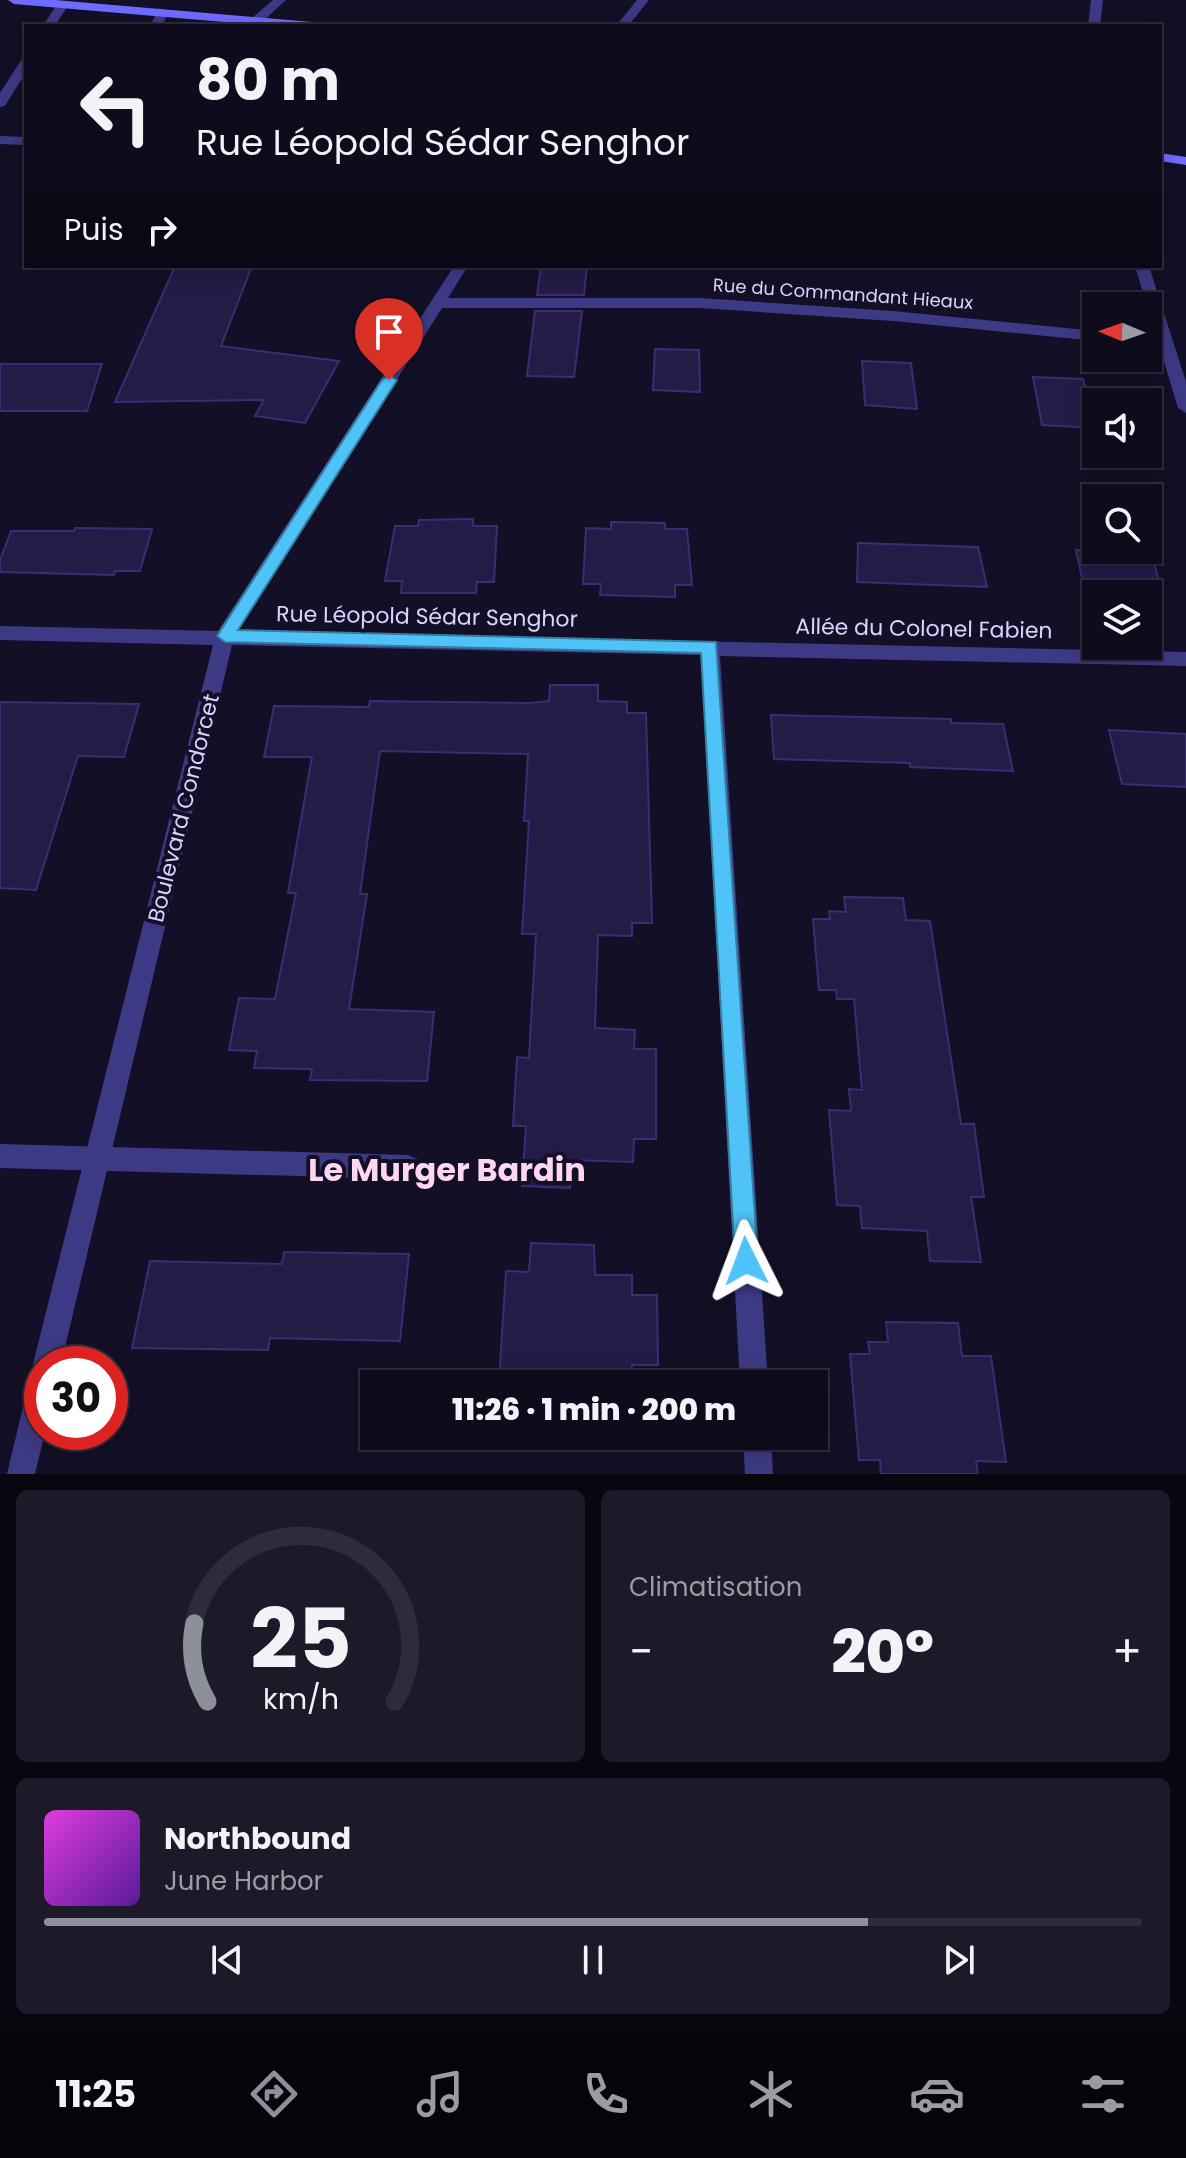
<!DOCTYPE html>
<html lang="fr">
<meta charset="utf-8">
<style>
:root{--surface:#0e0b1c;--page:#1c1929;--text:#f1f3f6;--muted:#9b9ba3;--line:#2e2b3b;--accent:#8c9099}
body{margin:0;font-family:Poppins,sans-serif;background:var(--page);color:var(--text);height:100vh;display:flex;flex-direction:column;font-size:30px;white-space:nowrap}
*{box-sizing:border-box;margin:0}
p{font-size:26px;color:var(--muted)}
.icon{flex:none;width:44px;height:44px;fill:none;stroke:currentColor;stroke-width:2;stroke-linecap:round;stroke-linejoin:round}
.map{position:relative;height:1474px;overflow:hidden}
.panel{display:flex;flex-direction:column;gap:16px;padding:16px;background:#08060f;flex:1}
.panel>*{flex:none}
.banner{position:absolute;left:24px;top:24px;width:1138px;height:244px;border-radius:0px;box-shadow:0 4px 20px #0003,0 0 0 2px var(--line);background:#0e0b1c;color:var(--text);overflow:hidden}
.needle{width:52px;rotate:272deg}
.buttons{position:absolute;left:1082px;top:292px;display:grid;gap:16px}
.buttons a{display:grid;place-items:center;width:80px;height:80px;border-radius:0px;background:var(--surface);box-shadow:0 4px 20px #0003,0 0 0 2px var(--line);font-size:40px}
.speed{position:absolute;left:24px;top:1346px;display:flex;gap:16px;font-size:40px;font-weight:700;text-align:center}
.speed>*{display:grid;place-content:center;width:104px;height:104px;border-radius:50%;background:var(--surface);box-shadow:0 4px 20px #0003,0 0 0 2px var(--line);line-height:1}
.speed .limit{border:12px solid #d22;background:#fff;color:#111}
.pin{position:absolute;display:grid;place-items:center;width:68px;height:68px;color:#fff;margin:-82px -34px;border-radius:50% 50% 50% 0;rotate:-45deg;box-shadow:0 0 8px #0007}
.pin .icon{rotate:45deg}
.me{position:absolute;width:88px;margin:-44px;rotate:357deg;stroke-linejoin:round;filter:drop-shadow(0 0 6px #0008)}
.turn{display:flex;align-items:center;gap:28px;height:168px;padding:0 40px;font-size:36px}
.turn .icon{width:104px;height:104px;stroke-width:2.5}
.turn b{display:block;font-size:56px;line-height:68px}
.then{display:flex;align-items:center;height:76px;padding:0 40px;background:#0003;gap:16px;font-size:30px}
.big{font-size:60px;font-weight:800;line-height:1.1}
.panel .widget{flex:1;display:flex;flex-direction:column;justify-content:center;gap:12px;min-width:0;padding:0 28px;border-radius:12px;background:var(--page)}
.panel .dial{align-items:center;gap:0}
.dial svg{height:208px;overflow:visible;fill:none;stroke:var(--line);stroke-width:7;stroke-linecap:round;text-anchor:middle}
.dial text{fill:var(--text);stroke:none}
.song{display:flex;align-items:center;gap:24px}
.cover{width:96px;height:96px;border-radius:12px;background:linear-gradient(135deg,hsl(300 70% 55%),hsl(270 70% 35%))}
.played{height:8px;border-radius:4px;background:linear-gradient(90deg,var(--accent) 75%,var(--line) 75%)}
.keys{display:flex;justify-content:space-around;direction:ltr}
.heat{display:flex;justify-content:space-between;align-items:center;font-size:44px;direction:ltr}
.panel .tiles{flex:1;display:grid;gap:16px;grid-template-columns:1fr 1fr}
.widget:last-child{grid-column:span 2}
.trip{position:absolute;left:360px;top:1370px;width:468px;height:80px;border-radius:0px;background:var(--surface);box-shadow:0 4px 20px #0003,0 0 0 2px var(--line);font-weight:800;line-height:80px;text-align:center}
.menu{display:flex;height:128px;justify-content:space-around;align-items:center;background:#06040b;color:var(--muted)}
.menu .icon{width:56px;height:56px}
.menu .active{color:var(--accent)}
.menu b{font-size:36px;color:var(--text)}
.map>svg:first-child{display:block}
.building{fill:#241b47;stroke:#3b2d73;stroke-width:2}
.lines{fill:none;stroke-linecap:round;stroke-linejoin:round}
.lane{fill:#3d3a85;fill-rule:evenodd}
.street{fill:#3d3a85;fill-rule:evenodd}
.secondary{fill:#6f6bff;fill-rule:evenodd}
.route{fill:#4fc3f7;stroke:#337fa1;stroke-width:2}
.labels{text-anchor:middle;stroke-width:8;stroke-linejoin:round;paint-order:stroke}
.far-street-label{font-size:18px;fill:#d9d4ff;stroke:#130f26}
.street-label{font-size:22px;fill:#d9d4ff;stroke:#130f26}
.near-quarter-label{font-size:32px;font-weight:bold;fill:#ffd6f0;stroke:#130f26}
</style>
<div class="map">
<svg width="1186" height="1474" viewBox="0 0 1186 1474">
<rect width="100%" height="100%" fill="#130f26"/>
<g class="building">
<path d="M 175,266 L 252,266 L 221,346 L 339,361 L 305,423 L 255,416 L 264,400 L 115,402 Z"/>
<path d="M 541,266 L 587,266 L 584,295 L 537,295 Z"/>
<path d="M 535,311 L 582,311 L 574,377 L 527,376 Z"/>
<path d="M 655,349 L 699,350 L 700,392 L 653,390 Z"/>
<path d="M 862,361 L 911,363 L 917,409 L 865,405 Z"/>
<path d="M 0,364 L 102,364 L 87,411 L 0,411 Z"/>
<path d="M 1033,377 L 1083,379 L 1094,428 L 1042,425 Z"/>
<path d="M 473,519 L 473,526 L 497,526 L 494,582 L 477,582 L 476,593 L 401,593 L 402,581 L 385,581 L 395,526 L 418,526 L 419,520 Z"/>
<path d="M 611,522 L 665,523 L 665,529 L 687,529 L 692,585 L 675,585 L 675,597 L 600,595 L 601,584 L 583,584 L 586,528 L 611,529 Z"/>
<path d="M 75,528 L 152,529 L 140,571 L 115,571 L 114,575 L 0,572 L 0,560 L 11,531 L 74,531 Z"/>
<path d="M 858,543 L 978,547 L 987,587 L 857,582 Z"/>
<path d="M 1076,550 L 1151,552 L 1163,596 L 1085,592 Z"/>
<path d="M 550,685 L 598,685 L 598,701 L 627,702 L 627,713 L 646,713 L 652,923 L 632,923 L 632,936 L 598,935 L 595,1028 L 635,1030 L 634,1049 L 656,1049 L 656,1139 L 634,1139 L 633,1162 L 571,1160 L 570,1188 L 522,1186 L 526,1126 L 513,1126 L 517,1057 L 529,1058 L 536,934 L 522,934 L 529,821 L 524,821 L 528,754 L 380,751 L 360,894 L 367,894 L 349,1009 L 434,1012 L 427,1081 L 310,1080 L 312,1069 L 254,1068 L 257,1051 L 229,1050 L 239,998 L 275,999 L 296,893 L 288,893 L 312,757 L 264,757 L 274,706 L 369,707 L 370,701 L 530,703 L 549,701 Z"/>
<path d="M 0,702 L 139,704 L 124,757 L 78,756 L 36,890 L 0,888 Z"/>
<path d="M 771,715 L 951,719 L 951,723 L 1003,724 L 1013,771 L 910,767 L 910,763 L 774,759 Z"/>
<path d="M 1109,730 L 1186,734 L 1186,787 L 1122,784 Z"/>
<path d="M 844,897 L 903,898 L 906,920 L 930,921 L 961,1124 L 974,1124 L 984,1197 L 971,1197 L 981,1262 L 930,1261 L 927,1231 L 862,1228 L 860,1206 L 837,1205 L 829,1110 L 851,1111 L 849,1089 L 862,1090 L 854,999 L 837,999 L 836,990 L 819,990 L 813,919 L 830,919 L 829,911 L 846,912 Z"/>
<path d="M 531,1243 L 594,1245 L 595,1275 L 632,1275 L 632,1295 L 657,1295 L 658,1365 L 632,1365 L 631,1384 L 499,1382 L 506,1271 L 529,1272 Z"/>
<path d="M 284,1252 L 409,1254 L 400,1341 L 270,1338 L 268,1350 L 132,1348 L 150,1261 L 282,1264 Z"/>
<path d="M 886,1322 L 958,1323 L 962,1356 L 991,1356 L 1006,1462 L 976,1461 L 978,1474 L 881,1474 L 880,1460 L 859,1460 L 850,1354 L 870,1354 L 868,1342 L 888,1342 Z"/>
</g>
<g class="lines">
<g class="lane">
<path d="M 59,1 L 69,4 L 55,26 L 43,26 Z"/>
<path d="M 159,8 L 169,11 L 162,26 L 150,26 Z"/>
<path d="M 26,58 L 26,72 L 5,106 L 0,107 L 0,93 L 22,59 Z"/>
<path d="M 0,136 L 26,137 L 26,145 L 0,144 Z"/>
<path d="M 0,1144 L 408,1155 L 417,1159 L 420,1167 L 417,1175 L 408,1179 L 0,1168 Z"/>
</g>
<g class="street">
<path d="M 273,0 L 286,0 L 261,23 L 253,23 L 253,17 Z"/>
<path d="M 637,0 L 649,0 L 628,26 L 616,26 Z"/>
<path d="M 1091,0 L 1103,0 L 1100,26 L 1088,26 Z"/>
<path d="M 454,266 L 468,266 L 448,298 L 700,298 L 893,311 L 1096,331 L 1096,341 L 893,321 L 700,308 L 442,308 L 238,631 L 1186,652 L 1186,666 L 720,656 L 768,1384 L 740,1384 L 701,655 L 232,645 L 61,1364 L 42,1364 L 42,1432 L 45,1432 L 35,1474 L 7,1474 L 28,1386 L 32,1376 L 38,1374 L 33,1364 L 213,645 L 0,640 L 0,626 L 218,631 Z"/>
<path d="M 1135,266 L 1149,266 L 1186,382 L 1186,413 L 1178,408 Z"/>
<path d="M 743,1436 L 771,1436 L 773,1474 L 745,1474 Z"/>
</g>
<g class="secondary">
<path d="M 8,0 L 55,0 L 312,22 L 318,26 L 271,26 L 14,4 Z"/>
<path d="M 1160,153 L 1186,157 L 1186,165 L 1160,161 Z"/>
</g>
</g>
<path class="route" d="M 389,375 L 397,380 L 238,630 L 716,642 L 758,1261 L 755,1269 L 746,1273 L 738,1269 L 735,1261 L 701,653 L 225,642 L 217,636 L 382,380 Z"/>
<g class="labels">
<g class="far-street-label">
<text transform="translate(843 294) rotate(4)" y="6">Rue du Commandant Hieaux</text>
</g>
<g class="street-label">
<text transform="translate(427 616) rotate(1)" y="8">Rue Léopold Sédar Senghor</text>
<text transform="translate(924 628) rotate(1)" y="8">Allée du Colonel Fabien</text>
<text transform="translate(183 808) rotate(-76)" y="8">Boulevard Condorcet</text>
</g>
<g class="near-quarter-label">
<text x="447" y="1181">Le Murger Bardin</text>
</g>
</g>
</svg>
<div class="buttons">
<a><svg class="needle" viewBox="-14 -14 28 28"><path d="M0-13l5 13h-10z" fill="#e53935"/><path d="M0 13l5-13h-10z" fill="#9b9ba3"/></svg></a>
<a><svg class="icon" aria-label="sound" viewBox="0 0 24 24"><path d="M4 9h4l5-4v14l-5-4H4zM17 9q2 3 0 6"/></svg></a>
<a><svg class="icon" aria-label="search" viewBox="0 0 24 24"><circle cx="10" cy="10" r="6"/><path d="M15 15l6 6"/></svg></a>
<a><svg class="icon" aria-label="layers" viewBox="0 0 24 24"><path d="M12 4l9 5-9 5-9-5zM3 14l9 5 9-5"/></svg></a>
</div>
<div class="speed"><div class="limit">30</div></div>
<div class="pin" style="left:389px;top:380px;background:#d93025"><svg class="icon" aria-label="arrive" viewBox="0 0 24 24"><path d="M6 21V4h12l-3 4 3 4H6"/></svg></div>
<svg class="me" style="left:746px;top:1261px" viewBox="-20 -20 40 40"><path d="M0-17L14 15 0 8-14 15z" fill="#4fc3f7" stroke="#fff" stroke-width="4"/></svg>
<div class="trip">11:26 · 1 min · 200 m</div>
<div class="banner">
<div class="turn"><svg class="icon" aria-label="left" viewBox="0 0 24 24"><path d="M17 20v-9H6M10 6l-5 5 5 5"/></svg><div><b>80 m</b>Rue Léopold Sédar Senghor</div></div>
<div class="then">Puis<svg class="icon" aria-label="right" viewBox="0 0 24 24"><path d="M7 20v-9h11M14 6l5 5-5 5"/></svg></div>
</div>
</div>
<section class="panel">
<div class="tiles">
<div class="widget dial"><svg viewBox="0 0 100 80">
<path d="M14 69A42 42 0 1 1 86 69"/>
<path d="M14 69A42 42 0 0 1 9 39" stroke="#8c9099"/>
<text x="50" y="56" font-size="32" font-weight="700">25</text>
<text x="50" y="72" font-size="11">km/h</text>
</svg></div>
<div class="widget"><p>Climatisation</p>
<div class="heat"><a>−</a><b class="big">20°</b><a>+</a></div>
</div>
<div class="widget">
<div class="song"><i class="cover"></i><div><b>Northbound</b><p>June Harbor</p></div></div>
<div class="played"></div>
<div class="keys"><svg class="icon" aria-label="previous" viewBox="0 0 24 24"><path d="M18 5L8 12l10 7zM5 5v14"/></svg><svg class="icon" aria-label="pause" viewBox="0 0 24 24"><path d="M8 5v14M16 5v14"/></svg><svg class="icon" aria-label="next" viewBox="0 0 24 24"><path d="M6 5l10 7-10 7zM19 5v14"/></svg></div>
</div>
</div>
</section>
<nav class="menu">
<b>11:25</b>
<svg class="icon active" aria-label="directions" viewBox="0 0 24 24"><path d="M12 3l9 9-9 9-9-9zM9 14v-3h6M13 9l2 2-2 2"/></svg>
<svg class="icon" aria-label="music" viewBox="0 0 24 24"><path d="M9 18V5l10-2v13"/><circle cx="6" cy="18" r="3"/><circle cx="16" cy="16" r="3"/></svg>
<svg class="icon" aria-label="phone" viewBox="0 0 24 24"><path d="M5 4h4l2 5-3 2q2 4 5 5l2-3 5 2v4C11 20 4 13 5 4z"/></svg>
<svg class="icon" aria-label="climate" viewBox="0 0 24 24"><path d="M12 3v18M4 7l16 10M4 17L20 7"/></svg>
<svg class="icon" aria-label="car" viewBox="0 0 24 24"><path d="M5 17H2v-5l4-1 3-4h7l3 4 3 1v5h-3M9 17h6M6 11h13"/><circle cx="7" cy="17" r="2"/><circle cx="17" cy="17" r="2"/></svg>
<svg class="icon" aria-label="filters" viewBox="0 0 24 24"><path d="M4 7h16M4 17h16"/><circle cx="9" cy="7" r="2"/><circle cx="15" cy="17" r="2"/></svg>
</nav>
